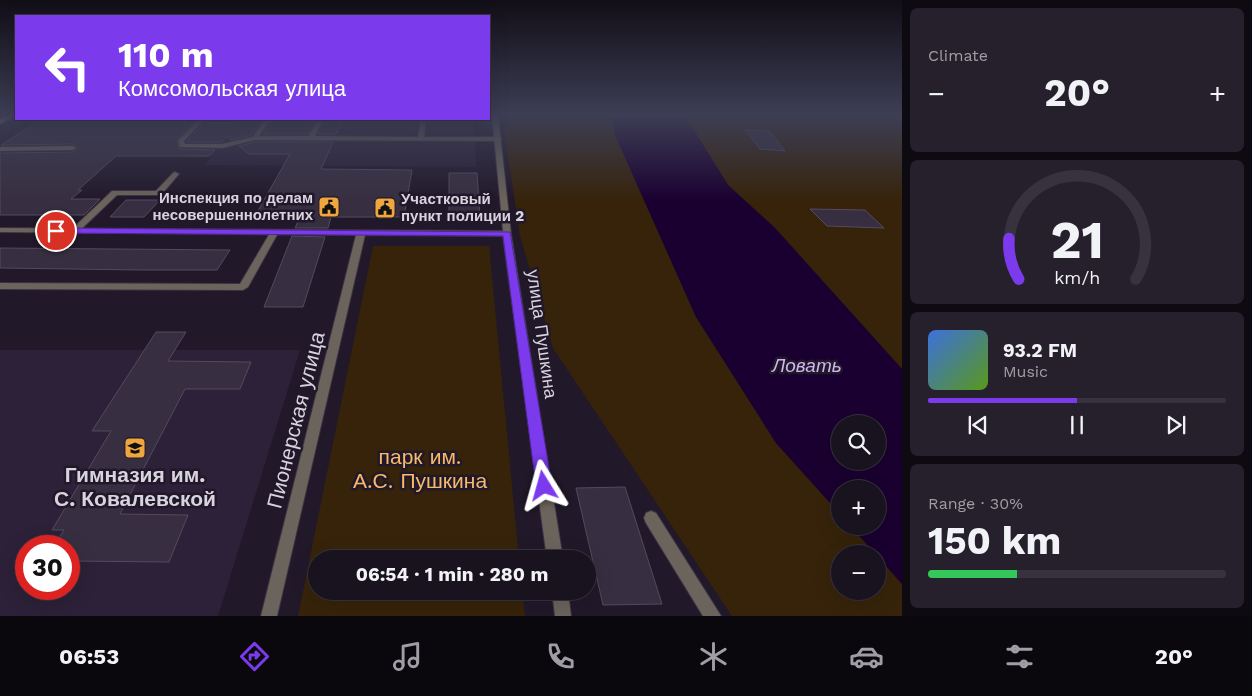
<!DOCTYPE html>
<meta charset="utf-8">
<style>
:root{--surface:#191320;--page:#26202d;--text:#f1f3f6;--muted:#9f9ea5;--line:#37323e;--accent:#7c3aed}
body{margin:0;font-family:"Work Sans",sans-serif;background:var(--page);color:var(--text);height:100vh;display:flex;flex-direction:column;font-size:19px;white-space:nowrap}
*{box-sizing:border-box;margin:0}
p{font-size:16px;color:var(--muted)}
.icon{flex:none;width:28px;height:28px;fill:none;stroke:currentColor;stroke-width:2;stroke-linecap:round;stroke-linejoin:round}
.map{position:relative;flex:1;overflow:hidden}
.details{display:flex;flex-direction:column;gap:8px;padding:8px;background:#0e0a12;width:350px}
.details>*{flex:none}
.guide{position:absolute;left:15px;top:15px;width:475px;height:105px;border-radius:0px;box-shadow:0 5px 20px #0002,0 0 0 1px var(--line);background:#7c3aed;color:#fff;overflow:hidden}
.buttons{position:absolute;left:831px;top:415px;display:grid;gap:10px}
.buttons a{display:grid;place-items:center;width:55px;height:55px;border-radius:50%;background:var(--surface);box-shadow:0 5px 20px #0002,0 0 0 1px var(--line);font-size:25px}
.speed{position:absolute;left:15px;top:535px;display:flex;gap:10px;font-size:25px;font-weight:700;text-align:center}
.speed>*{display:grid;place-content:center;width:65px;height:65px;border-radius:50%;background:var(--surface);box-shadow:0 5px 20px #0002,0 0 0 1px var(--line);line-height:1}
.speed .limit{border:8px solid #d22;background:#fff;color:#111}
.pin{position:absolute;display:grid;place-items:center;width:42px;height:42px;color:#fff;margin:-21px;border:2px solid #fff;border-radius:50%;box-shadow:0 1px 5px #0007}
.me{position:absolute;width:55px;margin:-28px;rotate:352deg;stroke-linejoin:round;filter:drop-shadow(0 0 4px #0008)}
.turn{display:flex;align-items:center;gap:18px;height:105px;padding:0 20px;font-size:22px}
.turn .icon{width:65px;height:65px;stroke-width:2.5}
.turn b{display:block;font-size:35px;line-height:42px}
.big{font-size:38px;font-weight:700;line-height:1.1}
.details .widget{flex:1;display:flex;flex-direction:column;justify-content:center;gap:8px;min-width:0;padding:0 18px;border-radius:8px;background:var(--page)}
.details .dial{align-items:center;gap:0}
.dial svg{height:130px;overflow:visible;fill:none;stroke:var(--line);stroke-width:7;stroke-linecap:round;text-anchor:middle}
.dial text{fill:var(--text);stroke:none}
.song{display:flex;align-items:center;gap:15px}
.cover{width:60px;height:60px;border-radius:8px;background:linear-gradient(135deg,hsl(220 70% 55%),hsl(90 70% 35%))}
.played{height:5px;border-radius:2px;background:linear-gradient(90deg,var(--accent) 50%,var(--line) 50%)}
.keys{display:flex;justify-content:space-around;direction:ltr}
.heat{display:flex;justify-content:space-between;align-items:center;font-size:28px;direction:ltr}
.charge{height:8px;border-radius:4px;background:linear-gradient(90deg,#34c759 30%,var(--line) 0)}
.trip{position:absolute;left:308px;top:550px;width:288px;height:50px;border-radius:25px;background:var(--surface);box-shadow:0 5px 20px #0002,0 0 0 1px var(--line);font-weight:700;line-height:50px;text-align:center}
.menu{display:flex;height:80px;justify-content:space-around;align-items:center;background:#0a080d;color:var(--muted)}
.menu .icon{width:35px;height:35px}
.menu .current{color:var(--accent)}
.menu b{font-size:22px;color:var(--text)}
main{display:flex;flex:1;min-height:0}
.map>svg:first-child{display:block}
.built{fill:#2c2138;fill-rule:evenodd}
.green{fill:#36230a}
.water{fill:#1a0030;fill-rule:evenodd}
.building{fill:#372f41;stroke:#534a5e}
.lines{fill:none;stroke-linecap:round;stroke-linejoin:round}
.service-casing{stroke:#3b3343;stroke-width:2}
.minor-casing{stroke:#3b3343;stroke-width:2}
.primary-casing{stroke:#3b3343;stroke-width:3}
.service{fill:#6b645c;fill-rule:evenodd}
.minor{fill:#6b645c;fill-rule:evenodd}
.primary{fill:#baac9b;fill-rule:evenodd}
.route{fill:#7c3aed;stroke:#51269a}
.labels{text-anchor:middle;stroke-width:5;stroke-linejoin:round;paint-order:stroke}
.far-poi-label{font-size:15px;font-weight:bold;fill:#d9d3df;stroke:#21192a;text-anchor:end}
.street-label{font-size:18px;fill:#d9d3df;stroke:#21192a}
.water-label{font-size:19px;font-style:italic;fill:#d0b3f1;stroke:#21192a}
.near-street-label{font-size:21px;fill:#d9d3df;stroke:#21192a}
.near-park-label{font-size:21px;fill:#f8b969;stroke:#21192a}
.near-poi-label{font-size:21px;font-weight:bold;fill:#d9d3df;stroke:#21192a}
</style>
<main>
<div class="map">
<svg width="902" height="616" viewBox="0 0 902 616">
<rect width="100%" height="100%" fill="#21192a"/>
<g class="built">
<path d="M 172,119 L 474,119 L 476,167 L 205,165 L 211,157 L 134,156 Z"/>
<path d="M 0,350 L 300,350 L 218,616 L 0,616 ZM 26,546 L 69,546 L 69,589 L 26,589 Z"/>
</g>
<g class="green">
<path d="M 502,115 L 611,115 L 615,135 L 696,317 L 776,443 L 840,514 L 840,526 L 851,526 L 875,554 L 840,554 L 840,591 L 878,591 L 878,557 L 902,584 L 902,616 L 732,616 L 553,348 L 520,236 Z"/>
<path d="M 686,115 L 902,115 L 902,369 L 775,228 L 728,185 L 689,122 Z"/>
<path d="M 373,246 L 489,246 L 519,559 L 316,559 L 316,591 L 522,591 L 525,616 L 298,616 Z"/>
</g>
<path class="water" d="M 611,115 L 686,115 L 689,122 L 728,185 L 775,228 L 902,369 L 902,584 L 878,557 L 878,554 L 875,554 L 851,526 L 878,526 L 878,489 L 840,489 L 840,514 L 776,443 L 696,317 L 615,135 ZM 840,424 L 878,424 L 878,461 L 840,461 Z"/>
<g class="building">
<path d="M 41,119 L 188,119 L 184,123 L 193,123 L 177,140 L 179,149 L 215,150 L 209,156 L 116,156 L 78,190 L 82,190 L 71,199 L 100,199 L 84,215 L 0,215 L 0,153 L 73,152 L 78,149 L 73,144 L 1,145 Z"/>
<path d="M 236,119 L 263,119 L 252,135 L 231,140 L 227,136 L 222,142 L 186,142 L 204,123 L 232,123 Z"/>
<path d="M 273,119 L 316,119 L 308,134 L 263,134 Z"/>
<path d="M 326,119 L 343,119 L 336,134 L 318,134 Z"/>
<path d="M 745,130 L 769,131 L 785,151 L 760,149 Z"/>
<path d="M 255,142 L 333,142 L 321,169 L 412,170 L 404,217 L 331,217 L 328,228 L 295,228 L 300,217 L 255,216 L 290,154 L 249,154 L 239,146 Z"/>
<path d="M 449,173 L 477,173 L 480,218 L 449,218 Z"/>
<path d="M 126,200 L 160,200 L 144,217 L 110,217 Z"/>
<path d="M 810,209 L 865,210 L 884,228 L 827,226 Z"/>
<path d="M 292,236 L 325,237 L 303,307 L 264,307 Z"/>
<path d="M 0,248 L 230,250 L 217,270 L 140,270 L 0,268 Z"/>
<path d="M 156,332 L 186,332 L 168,361 L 251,362 L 240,389 L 185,389 L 120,514 L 188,515 L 169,562 L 69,561 L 69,546 L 54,546 L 64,530 L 52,530 L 111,431 L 92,431 Z"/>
<path d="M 625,487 L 662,604 L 603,605 L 576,488 Z"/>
</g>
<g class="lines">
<g class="service-casing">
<g id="service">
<path d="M 199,119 L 205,119 L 184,141 L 185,144 L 222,144 L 253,137 L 265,119 L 271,119 L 259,136 L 309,136 L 318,119 L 324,119 L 315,136 L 418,137 L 420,122 L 416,119 L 423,119 L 426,121 L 424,137 L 499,137 L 502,139 L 499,141 L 255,140 L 222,148 L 180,147 L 178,141 Z"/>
<path d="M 0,147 L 73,146 L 76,148 L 73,150 L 0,151 Z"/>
<path d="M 175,172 L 179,174 L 161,195 L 117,195 L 77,233 L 71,233 L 70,231 L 112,191 L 156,191 L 173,173 Z"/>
<path d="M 274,230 L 278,233 L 248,287 L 243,290 L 0,289 L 0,283 L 240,284 L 270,233 Z"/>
<path d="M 651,511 L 656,513 L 721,616 L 703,616 L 646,523 L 644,518 L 646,513 Z"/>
</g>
</g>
<g class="minor-casing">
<g id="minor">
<path d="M 492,115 L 498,115 L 511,234 L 563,559 L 547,559 L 503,236 L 365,235 L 277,616 L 261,616 L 356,235 L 0,232 L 0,228 L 503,231 Z"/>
<path d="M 552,591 L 568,591 L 571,616 L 555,616 Z"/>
</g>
</g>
<g class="primary-casing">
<path id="primary" d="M 8,115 L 16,115 L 0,124 L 0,119 Z"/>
</g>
<use href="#service" class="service"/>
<use href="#minor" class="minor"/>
<use href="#primary" class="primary"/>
</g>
<linearGradient id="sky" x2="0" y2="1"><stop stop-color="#120e17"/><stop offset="0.57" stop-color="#3d3e55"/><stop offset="1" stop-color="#3d3e55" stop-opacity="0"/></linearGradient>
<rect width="902" height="201" fill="url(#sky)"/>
<path class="route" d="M 56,228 L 510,232 L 552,486 L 550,491 L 544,493 L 539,491 L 536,486 L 503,236 L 52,233 L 52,229 Z"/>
<defs>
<g id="civic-square" transform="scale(1.125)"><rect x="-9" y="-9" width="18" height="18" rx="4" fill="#f0a63f" stroke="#21192a"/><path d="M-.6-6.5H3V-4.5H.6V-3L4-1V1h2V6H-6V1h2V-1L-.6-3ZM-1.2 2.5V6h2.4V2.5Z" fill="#111"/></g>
<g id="school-square" transform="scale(1.125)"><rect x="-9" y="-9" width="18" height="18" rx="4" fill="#f0a63f" stroke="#21192a"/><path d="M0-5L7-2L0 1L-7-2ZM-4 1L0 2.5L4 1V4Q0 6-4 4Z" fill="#111"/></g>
</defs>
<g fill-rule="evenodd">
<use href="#civic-square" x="329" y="207"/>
<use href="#civic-square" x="385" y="208"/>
<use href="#school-square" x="135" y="448"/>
</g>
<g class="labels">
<g class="far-poi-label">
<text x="313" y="203">Инспекция по делам<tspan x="313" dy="17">несовершеннолетних</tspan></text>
<text x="401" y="204" text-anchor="start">Участковый<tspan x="401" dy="17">пункт полиции 2</tspan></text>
</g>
<g class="street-label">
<text transform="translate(542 334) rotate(82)" y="6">улица Пушкина</text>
</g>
<g class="water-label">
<text x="807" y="372">Ловать</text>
</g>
<g class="near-street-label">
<text transform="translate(296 420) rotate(-76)" y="7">Пионерская улица</text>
</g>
<g class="near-park-label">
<text x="420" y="464">парк им.<tspan x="420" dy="24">А.С. Пушкина</tspan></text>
</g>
<g class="near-poi-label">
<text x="135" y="482">Гимназия им.<tspan x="135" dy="24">С. Ковалевской</tspan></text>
</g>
</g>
</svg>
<div class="buttons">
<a><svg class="icon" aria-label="search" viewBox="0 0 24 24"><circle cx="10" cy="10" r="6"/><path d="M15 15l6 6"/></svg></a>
<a>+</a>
<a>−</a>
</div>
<div class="speed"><div class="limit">30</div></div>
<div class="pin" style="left:56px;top:231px;background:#d93025"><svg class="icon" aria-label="arrive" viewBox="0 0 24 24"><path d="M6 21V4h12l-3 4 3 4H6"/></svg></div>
<svg class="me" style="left:544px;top:486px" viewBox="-20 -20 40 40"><path d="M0-17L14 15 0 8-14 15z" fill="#7c3aed" stroke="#fff" stroke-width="4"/></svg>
<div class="trip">06:54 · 1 min · 280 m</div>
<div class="guide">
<div class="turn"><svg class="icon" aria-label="left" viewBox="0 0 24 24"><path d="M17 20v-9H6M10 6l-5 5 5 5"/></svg><div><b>110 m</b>Комсомольская улица</div></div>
</div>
</div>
<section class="details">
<div class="widget"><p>Climate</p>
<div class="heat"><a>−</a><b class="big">20°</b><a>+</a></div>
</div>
<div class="widget dial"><svg viewBox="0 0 100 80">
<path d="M14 69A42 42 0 1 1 86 69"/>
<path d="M14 69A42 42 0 0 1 8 44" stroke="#7c3aed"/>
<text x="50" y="56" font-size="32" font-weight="700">21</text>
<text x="50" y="72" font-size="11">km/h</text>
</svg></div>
<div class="widget">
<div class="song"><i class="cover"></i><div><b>93.2 FM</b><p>Music</p></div></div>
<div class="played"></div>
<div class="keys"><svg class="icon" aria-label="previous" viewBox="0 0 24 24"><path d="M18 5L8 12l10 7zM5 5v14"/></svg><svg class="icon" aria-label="pause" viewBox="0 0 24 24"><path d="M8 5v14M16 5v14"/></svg><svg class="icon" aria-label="next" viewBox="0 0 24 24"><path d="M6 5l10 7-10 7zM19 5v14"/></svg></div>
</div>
<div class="widget"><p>Range · 30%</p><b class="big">150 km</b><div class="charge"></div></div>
</section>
</main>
<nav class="menu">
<b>06:53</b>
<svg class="icon current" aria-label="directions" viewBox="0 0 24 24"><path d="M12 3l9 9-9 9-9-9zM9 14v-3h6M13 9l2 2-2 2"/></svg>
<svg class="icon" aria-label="music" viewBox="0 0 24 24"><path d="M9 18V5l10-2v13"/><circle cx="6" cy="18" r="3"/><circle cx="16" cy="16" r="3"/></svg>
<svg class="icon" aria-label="phone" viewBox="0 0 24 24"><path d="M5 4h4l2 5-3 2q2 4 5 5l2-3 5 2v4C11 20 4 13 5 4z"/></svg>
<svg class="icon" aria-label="climate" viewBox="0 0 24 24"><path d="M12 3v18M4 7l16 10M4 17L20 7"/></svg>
<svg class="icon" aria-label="car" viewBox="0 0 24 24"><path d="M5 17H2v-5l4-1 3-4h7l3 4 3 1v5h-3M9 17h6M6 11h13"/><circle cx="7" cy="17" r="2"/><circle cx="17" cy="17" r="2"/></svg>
<svg class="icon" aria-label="filters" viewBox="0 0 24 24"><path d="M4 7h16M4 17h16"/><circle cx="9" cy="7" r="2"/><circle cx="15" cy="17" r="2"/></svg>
<b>20°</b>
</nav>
